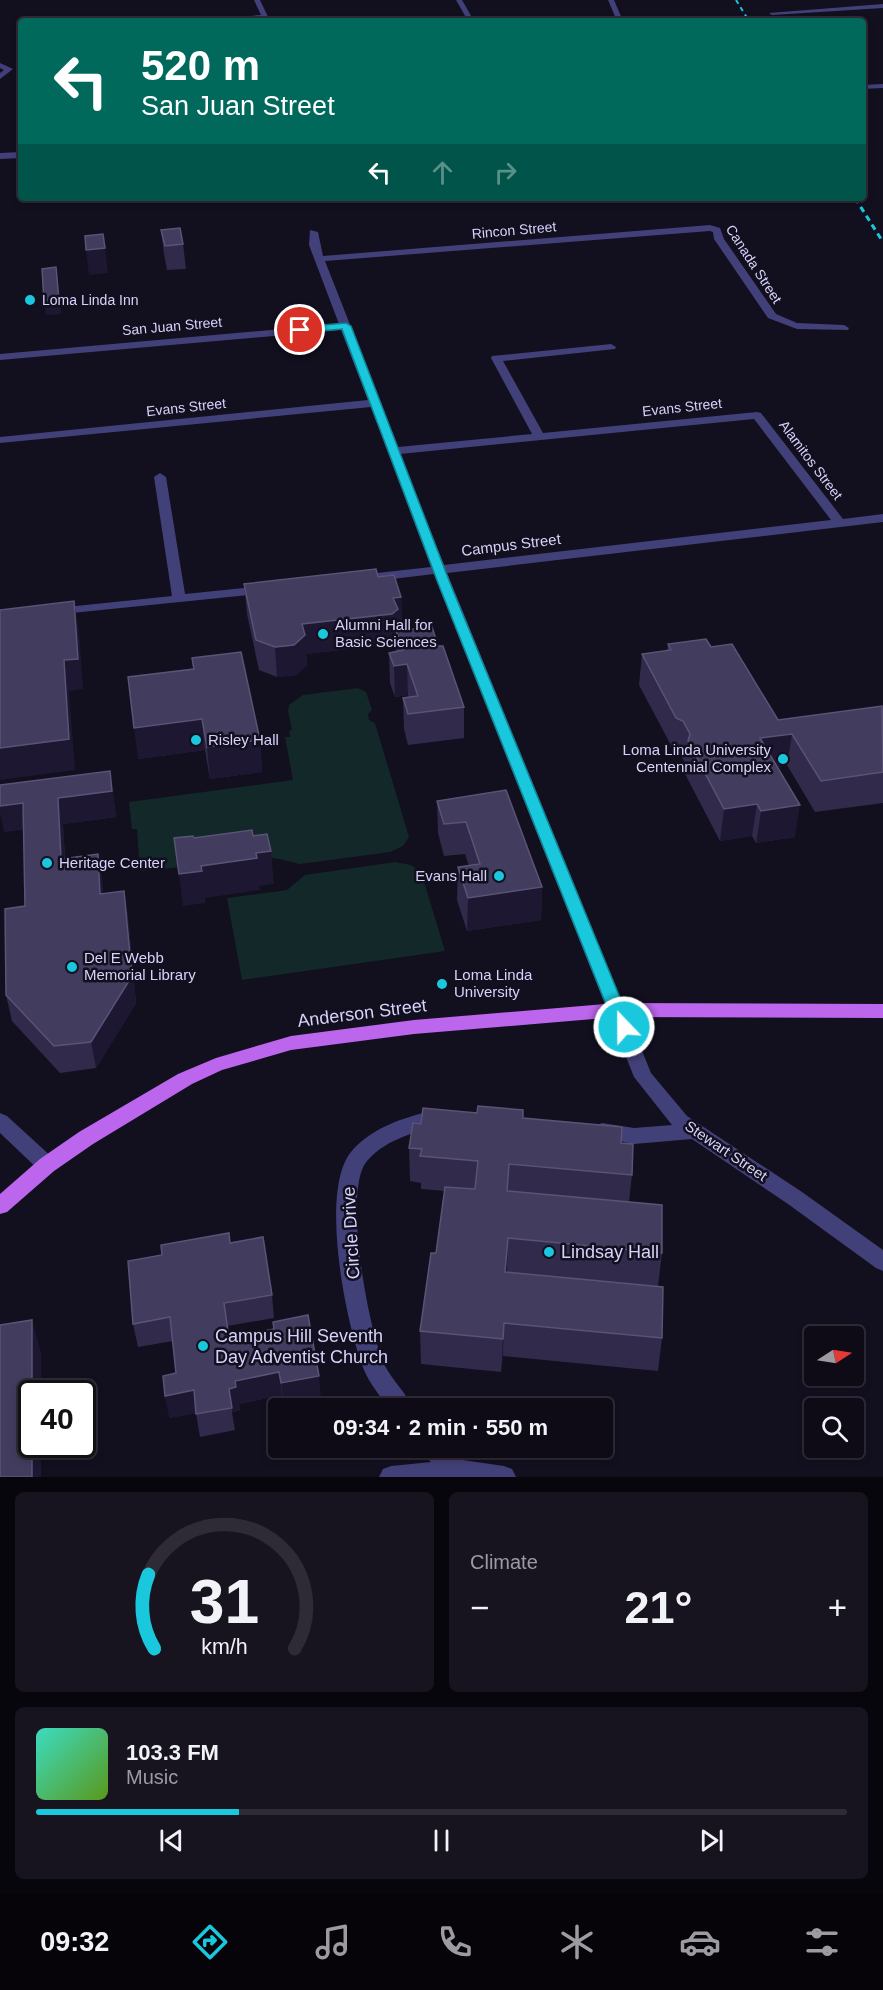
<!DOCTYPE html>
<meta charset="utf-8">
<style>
:root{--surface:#0e0b17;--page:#171420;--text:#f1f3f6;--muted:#9b9ba1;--line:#2e2b36;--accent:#1ac8de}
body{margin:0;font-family:Arial,sans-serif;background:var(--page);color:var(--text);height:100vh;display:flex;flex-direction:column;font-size:22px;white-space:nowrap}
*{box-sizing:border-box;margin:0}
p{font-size:20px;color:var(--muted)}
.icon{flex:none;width:33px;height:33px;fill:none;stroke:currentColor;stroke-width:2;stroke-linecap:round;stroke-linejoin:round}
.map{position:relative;height:1477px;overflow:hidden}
.details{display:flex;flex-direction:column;gap:15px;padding:15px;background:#08060d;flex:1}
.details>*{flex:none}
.banner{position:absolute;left:18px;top:18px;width:848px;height:183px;border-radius:6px;box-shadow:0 3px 9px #0003,0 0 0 2px var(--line);background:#00695c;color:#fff;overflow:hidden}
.needle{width:39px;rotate:78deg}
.fabs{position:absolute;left:804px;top:1326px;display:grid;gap:12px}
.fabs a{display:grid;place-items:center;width:60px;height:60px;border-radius:6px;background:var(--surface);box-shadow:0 3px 9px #0003,0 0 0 2px var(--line);font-size:30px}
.speed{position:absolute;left:18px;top:1380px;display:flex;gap:12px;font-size:30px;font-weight:700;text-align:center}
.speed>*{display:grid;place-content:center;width:78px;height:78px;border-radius:50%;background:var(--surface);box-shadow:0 3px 9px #0003,0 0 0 2px var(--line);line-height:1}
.speed .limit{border:3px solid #111;border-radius:9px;background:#fff;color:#111}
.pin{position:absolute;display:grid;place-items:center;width:51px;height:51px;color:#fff;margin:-26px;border:3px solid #fff;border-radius:50%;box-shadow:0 2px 6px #0007}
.me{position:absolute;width:66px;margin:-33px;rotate:338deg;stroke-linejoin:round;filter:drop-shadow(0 0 4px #0008)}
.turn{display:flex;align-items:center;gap:21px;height:126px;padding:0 24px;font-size:27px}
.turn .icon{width:78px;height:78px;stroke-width:2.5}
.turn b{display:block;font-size:42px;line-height:51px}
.lanes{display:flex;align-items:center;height:57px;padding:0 24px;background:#0003;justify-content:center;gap:30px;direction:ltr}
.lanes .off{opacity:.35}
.big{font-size:45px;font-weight:700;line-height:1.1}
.details .tile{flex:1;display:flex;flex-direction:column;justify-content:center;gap:9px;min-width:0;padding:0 21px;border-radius:9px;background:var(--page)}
.details .dial{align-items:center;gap:0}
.dial svg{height:156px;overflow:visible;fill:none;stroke:var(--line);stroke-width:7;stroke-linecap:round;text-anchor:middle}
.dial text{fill:var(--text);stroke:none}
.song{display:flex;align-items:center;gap:18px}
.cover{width:72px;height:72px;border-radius:9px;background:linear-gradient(135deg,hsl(170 70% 55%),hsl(90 70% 35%))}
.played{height:6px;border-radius:3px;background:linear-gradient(90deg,var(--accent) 25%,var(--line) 25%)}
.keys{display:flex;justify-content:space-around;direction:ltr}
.heat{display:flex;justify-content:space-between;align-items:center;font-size:33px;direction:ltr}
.details .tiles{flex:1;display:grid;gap:15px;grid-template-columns:1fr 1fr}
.tile:last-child{grid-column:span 2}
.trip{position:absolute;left:268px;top:1398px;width:345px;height:60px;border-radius:6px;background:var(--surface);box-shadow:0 3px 9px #0003,0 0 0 2px var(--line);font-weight:700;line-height:60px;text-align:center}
.menu{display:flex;height:96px;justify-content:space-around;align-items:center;background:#060409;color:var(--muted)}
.menu .icon{width:42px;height:42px}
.menu .on{color:var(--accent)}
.menu b{font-size:27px;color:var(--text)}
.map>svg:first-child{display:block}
.green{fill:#132828}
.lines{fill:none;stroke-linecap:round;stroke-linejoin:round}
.minor{fill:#424078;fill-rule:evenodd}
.major{fill:#bc66ed;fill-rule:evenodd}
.rail-far1{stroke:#1ac8de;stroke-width:2;stroke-dasharray:4.5 4;stroke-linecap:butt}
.rail{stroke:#1ac8de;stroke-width:3;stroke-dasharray:6 4.5;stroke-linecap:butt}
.wall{fill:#312a4b}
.shaded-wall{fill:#1d1732}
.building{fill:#423c5e;stroke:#5a5376;stroke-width:1.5}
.route{fill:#1ac8de;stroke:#118290;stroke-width:1.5}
.poi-dot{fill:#1ac8de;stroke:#120f1f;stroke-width:2}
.labels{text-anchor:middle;stroke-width:5;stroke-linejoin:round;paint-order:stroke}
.far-street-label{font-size:14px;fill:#d7d2fa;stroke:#120f1f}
.far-poi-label{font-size:14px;fill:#d7d2fa;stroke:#120f1f;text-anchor:start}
.street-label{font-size:15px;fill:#d7d2fa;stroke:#120f1f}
.poi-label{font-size:15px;fill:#d7d2fa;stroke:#120f1f;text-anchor:start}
.near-street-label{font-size:18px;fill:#d7d2fa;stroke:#120f1f}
.near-poi-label{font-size:18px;fill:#d7d2fa;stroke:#120f1f;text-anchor:start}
</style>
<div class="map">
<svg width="883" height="1477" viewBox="0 0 883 1477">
<rect width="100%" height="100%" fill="#120f1f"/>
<g class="green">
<path d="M 358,688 L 366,692 L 372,710 L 368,714 L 369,720 L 375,723 L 409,837 L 403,846 L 390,852 L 300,864 L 275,858 L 140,871 L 137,829 L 132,829 L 129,802 L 293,780 L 285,737 L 290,737 L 289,731 L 292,730 L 288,711 L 289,705 L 303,695 Z"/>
<path d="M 395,862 L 411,865 L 421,872 L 445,951 L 242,980 L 227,898 L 287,890 L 305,875 Z"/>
</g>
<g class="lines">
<g class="minor">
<path d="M 254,0 L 260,0 L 270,21 L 263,19 L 193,21 L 261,15 Z"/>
<path d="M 456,0 L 462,0 L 474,21 L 468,21 Z"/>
<path d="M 608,0 L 614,0 L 623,21 L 617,21 Z"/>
<path d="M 883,4 L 883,8 L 772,15 L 769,13 Z"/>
<path d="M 0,63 L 13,69 L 0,79 L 0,73 L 4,70 L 0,68 Z"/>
<path d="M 883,84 L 883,88 L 862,89 L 862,85 Z"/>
<path d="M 21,152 L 21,158 L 0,159 L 0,153 Z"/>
<path d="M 710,225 L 720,228 L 724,239 L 776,314 L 797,323 L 844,325 L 849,328 L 848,330 L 797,329 L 768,318 L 714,239 L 713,232 L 710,231 L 325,261 L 398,447 L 532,434 L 491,358 L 492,356 L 611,344 L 616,347 L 615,349 L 503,361 L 543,433 L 757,412 L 761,413 L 843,519 L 883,514 L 883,522 L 447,573 L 651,1073 L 687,1116 L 802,1192 L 883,1250 L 883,1271 L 876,1268 L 788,1204 L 692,1139 L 634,1144 L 595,1136 L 592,1131 L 595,1126 L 602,1123 L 634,1128 L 672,1125 L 634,1077 L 434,574 L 359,583 L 352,579 L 359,575 L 431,567 L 371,407 L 0,443 L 0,437 L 368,400 L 341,330 L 0,360 L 0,354 L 339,324 L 309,245 L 310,230 L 318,232 L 323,256 ZM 754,419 L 831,520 L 444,565 L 400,454 Z"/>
<path d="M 160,473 L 166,477 L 185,594 L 263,586 L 268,587 L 270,590 L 268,593 L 52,615 L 50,612 L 52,609 L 57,608 L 172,596 L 154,477 Z"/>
<path d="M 441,1109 L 448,1112 L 451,1117 L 448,1122 C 419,1132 388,1137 367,1161 C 342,1189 369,1334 385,1366 C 393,1381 406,1393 413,1408 L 389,1408 C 380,1396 370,1384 364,1370 C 346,1325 319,1191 351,1152 C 372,1126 411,1115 441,1109 Z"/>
<path d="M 0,1113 L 7,1116 L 54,1159 L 57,1165 L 54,1171 L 47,1173 L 40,1171 L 0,1133 Z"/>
<path d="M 420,1448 L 448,1448 L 463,1460 L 504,1466 L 512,1469 L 516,1477 L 379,1477 L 383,1469 L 391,1466 L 431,1462 L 424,1456 Z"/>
</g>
<path class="major" d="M 617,1003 L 883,1004 L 883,1018 L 617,1017 L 414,1034 L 291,1050 L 222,1070 L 192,1084 L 93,1144 L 54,1171 L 7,1212 L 0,1214 L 0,1194 L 40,1159 L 79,1132 L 178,1074 L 216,1058 L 291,1036 L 414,1020 Z"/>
<path class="rail-far1" d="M 736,0 L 749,21"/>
<path class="rail" d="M 855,198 L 883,242"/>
</g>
<g class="wall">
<path d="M 161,230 L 183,244 L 186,269 L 167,270 L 164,254 Z"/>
<path d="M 378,577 L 401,597 L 402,627 L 398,627 L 398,631 L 438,646 L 464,707 L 464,738 L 408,745 L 404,729 L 403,698 L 409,697 L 408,695 L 395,697 L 390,683 L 389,653 L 396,651 L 396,641 L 392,644 L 306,654 L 307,665 L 296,675 L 277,677 L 259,670 L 247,614 L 244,584 Z"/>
<path d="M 668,644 L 711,647 L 778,720 L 883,707 L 883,803 L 815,812 L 787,765 L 777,767 L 795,837 L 756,843 L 752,836 L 720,841 L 684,772 L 685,763 L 679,752 L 673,749 L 639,685 L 642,654 L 667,651 Z"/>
<path d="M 192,658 L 260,740 L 262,772 L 210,779 L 205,750 L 138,759 L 193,669 Z"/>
<path d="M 110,771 L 116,817 L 63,824 L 65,858 L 98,854 L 102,880 L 103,894 L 124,891 L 128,917 L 136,1003 L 96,1068 L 60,1073 L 12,1021 L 6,995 L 25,906 L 24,829 L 4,832 Z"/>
<path d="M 506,790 L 542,887 L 541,920 L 467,931 L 457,900 L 458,867 L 469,866 L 465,854 L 444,856 L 438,833 L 437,801 Z"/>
<path d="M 523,1118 L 621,1143 L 632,1175 L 629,1202 L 662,1253 L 658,1286 L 506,1272 L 662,1338 L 658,1371 L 503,1356 L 501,1372 L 421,1364 L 420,1331 L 436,1253 L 445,1191 L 421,1189 L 421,1183 L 410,1181 L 409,1148 L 421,1124 Z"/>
<path d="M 230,1243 L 272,1295 L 274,1318 L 227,1326 L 229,1338 L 274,1329 L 273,1322 L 321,1399 L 284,1406 L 282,1395 L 239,1404 L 240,1410 L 232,1412 L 235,1430 L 200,1437 L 196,1413 L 169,1418 L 176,1373 L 173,1341 L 138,1347 L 133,1324 Z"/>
</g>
<g class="shaded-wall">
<path d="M 105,248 L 108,273 L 89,275 L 86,250 Z"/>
<path d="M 56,267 L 61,314 L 46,315 L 44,301 Z"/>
<path d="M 401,597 L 402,627 L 398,627 L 398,638 L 396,631 L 396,641 L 392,644 L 306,654 L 307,665 L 296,675 L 277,677 L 275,647 L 302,624 L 393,598 Z"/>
<path d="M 74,601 L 79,631 L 83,689 L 69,691 L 75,770 L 0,780 L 0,748 L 64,660 Z"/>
<path d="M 407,664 L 408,695 L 395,697 L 394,666 Z"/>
<path d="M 202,719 L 205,750 L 138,759 L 134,728 Z"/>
<path d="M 792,734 L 787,765 L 756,770 L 760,738 Z"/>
<path d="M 260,740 L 262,772 L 210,779 L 207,747 Z"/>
<path d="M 110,771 L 116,817 L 63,824 L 66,885 L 61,859 L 58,798 Z"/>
<path d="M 23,803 L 28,828 L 4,832 L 0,813 L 0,806 Z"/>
<path d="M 757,804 L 752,836 L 720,841 L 724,809 Z"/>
<path d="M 800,805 L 795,837 L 756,843 L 761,811 Z"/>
<path d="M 271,851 L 274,884 L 259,886 L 260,890 L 205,898 L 205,903 L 183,906 L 179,874 L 201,866 L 256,853 Z"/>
<path d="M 98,854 L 102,880 L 105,920 L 100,894 Z"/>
<path d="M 542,887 L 541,920 L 467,931 L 468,898 Z"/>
<path d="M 124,891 L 128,917 L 136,1003 L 96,1068 L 91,1042 Z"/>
<path d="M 508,1238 L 507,1271 L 503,1305 L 505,1272 Z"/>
<path d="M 32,1320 L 41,1353 L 41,1394 L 32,1394 Z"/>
<path d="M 504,1323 L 503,1356 L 501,1372 L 503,1339 Z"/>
<path d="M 279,1372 L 282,1395 L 239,1404 L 240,1410 L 232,1412 L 235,1430 L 229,1389 L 235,1381 Z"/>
<path d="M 319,1376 L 321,1399 L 284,1406 L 281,1383 Z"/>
<path d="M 194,1390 L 198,1413 L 169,1418 L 165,1396 Z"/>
<rect x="32" y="1444" width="9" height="33"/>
</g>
<g class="building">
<path d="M 180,228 L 183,244 L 165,246 L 161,230 Z"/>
<path d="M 103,234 L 105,248 L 86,250 L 85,236 Z"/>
<path d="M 56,267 L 59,300 L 44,301 L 42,269 Z"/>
<path d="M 376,569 L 378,577 L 394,575 L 401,597 L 393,598 L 398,609 L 392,614 L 302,624 L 305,635 L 294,645 L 275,647 L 256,640 L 244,584 Z"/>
<path d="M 74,601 L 78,659 L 64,660 L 69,739 L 0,748 L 0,610 Z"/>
<path d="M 432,627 L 438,646 L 443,646 L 464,707 L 408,714 L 403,698 L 418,696 L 407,664 L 394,666 L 389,653 L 403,650 L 396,631 Z"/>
<path d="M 706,639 L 711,647 L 732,644 L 778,720 L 882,706 L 883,772 L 821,781 L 792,734 L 760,738 L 800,805 L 761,811 L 757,804 L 724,809 L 688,741 L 690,734 L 683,721 L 676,718 L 642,654 L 671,650 L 668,644 Z"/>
<path d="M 241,652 L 260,740 L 207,747 L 202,719 L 134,728 L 128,677 L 194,669 L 192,658 Z"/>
<path d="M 110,771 L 112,791 L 58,798 L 61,859 L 98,854 L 100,894 L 124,891 L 132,976 L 91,1042 L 54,1046 L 6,995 L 5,909 L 25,906 L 23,803 L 0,806 L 0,785 Z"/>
<path d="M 506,790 L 542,887 L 468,898 L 458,867 L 480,864 L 466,822 L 444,824 L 437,801 Z"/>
<path d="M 252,830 L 253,836 L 267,834 L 271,851 L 256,853 L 257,858 L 201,866 L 202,871 L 179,874 L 174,838 L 193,836 L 194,838 Z"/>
<path d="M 478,1106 L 523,1110 L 523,1118 L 622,1127 L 621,1143 L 633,1144 L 632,1175 L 509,1164 L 507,1191 L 662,1205 L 662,1253 L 508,1238 L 505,1272 L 663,1287 L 662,1338 L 504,1323 L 503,1339 L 420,1331 L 431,1253 L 436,1253 L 445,1187 L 475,1189 L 478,1161 L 420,1156 L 422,1149 L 409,1148 L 413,1123 L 421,1124 L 423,1108 L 477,1113 Z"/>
<path d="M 229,1233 L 230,1243 L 263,1237 L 272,1295 L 224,1303 L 229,1338 L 274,1329 L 273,1322 L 308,1315 L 319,1376 L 281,1383 L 279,1372 L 235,1381 L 236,1387 L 229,1389 L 232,1408 L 196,1414 L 194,1390 L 165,1396 L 163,1376 L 176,1373 L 170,1317 L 133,1324 L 128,1261 L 162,1255 L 161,1245 Z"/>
<path d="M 32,1320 L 32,1477 L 0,1477 L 0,1325 Z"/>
</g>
<path class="route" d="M 346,323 L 351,326 L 450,583 L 632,1027 L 630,1031 L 624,1033 L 618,1031 L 615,1027 L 438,583 L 342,329 L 300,333 L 295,330 L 300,327 Z"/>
<g class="poi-dot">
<circle cx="30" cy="300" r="6"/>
<circle cx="323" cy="634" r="6"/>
<circle cx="196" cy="740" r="6"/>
<circle cx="783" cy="759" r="6"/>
<circle cx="47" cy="863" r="6"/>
<circle cx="499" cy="876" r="6"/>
<circle cx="72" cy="967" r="6"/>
<circle cx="442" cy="984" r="6"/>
<circle cx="549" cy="1252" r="6"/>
<circle cx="203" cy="1346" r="6"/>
</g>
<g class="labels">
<g class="far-street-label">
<text transform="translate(514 230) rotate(-5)" y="5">Rincon Street</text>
<text transform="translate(754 264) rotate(57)" y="5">Canada Street</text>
<text transform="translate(172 326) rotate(-5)" y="5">San Juan Street</text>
<text transform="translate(186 407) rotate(-6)" y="5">Evans Street</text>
<text transform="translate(682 407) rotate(-6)" y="5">Evans Street</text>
<text transform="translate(811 460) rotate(53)" y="5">Alamitos Street</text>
</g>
<g class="far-poi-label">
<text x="42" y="305">Loma Linda Inn</text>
</g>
<g class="street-label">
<text transform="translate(511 545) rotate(-7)" y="5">Campus Street</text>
<text transform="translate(726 1151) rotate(34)" y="5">Stewart Street</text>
</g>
<g class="poi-label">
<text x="335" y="630">Alumni Hall for<tspan x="335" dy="17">Basic Sciences</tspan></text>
<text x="208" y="745">Risley Hall</text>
<text x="771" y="755" text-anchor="end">Loma Linda University<tspan x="771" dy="17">Centennial Complex</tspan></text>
<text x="59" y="868">Heritage Center</text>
<text x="487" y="881" text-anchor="end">Evans Hall</text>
<text x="84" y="963">Del E Webb<tspan x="84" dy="17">Memorial Library</tspan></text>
<text x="454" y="980">Loma Linda<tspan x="454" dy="17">University</tspan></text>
</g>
<g class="near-street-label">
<text transform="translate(362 1013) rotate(-7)" y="6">Anderson Street</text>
<text transform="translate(351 1233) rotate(-93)" y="6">Circle Drive</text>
</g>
<g class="near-poi-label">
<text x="561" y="1258">Lindsay Hall</text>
<text x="215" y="1342">Campus Hill Seventh<tspan x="215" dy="21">Day Adventist Church</tspan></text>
</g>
</g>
</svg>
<div class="fabs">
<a><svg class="needle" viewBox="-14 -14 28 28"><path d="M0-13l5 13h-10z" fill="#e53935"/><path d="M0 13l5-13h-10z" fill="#9b9ba1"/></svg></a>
<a><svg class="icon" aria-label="search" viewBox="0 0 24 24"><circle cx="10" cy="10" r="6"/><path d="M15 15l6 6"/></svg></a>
</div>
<div class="speed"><div class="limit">40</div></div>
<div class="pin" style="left:300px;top:330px;background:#d93025"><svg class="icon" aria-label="arrive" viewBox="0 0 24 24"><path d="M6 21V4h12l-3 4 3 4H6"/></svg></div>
<svg class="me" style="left:624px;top:1027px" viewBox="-20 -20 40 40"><circle r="17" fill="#1ac8de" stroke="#fff" stroke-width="3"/><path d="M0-11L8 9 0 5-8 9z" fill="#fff"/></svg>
<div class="trip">09:34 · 2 min · 550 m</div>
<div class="banner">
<div class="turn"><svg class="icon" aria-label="left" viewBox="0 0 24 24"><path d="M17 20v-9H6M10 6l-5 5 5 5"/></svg><div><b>520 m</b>San Juan Street</div></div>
<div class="lanes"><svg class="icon" aria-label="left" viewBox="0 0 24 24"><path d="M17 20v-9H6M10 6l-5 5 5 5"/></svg><svg class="icon off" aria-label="ahead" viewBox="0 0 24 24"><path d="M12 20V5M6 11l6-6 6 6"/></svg><svg class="icon off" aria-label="right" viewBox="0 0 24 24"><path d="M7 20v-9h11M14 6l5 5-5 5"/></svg></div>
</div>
</div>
<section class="details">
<div class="tiles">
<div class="tile dial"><svg viewBox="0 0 100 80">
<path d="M14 69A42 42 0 1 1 86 69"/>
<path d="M14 69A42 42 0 0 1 11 31" stroke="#1ac8de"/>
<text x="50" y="56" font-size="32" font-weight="700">31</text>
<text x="50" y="72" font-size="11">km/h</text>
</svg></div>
<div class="tile"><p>Climate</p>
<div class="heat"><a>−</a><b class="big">21°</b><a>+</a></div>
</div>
<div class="tile">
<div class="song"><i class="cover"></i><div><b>103.3 FM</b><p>Music</p></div></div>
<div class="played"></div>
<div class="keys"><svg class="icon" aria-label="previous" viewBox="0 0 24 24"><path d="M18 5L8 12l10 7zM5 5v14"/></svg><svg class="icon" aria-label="pause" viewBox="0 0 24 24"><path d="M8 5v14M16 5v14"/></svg><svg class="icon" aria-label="next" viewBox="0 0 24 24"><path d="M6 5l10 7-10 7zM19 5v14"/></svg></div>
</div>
</div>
</section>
<nav class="menu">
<b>09:32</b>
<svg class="icon on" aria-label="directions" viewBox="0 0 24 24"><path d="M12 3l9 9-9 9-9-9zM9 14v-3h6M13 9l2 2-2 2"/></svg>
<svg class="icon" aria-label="music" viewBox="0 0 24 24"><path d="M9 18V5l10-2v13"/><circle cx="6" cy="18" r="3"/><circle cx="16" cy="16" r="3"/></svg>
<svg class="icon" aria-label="phone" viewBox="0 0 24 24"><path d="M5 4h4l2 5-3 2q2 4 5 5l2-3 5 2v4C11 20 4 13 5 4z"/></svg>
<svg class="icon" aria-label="climate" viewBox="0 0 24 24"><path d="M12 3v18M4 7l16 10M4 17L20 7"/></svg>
<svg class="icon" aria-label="car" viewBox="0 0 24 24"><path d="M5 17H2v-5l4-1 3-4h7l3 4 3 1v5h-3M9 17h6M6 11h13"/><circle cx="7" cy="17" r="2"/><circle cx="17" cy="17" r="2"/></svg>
<svg class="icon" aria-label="filters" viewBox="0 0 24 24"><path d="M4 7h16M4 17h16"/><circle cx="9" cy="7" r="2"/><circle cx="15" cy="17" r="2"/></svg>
</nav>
